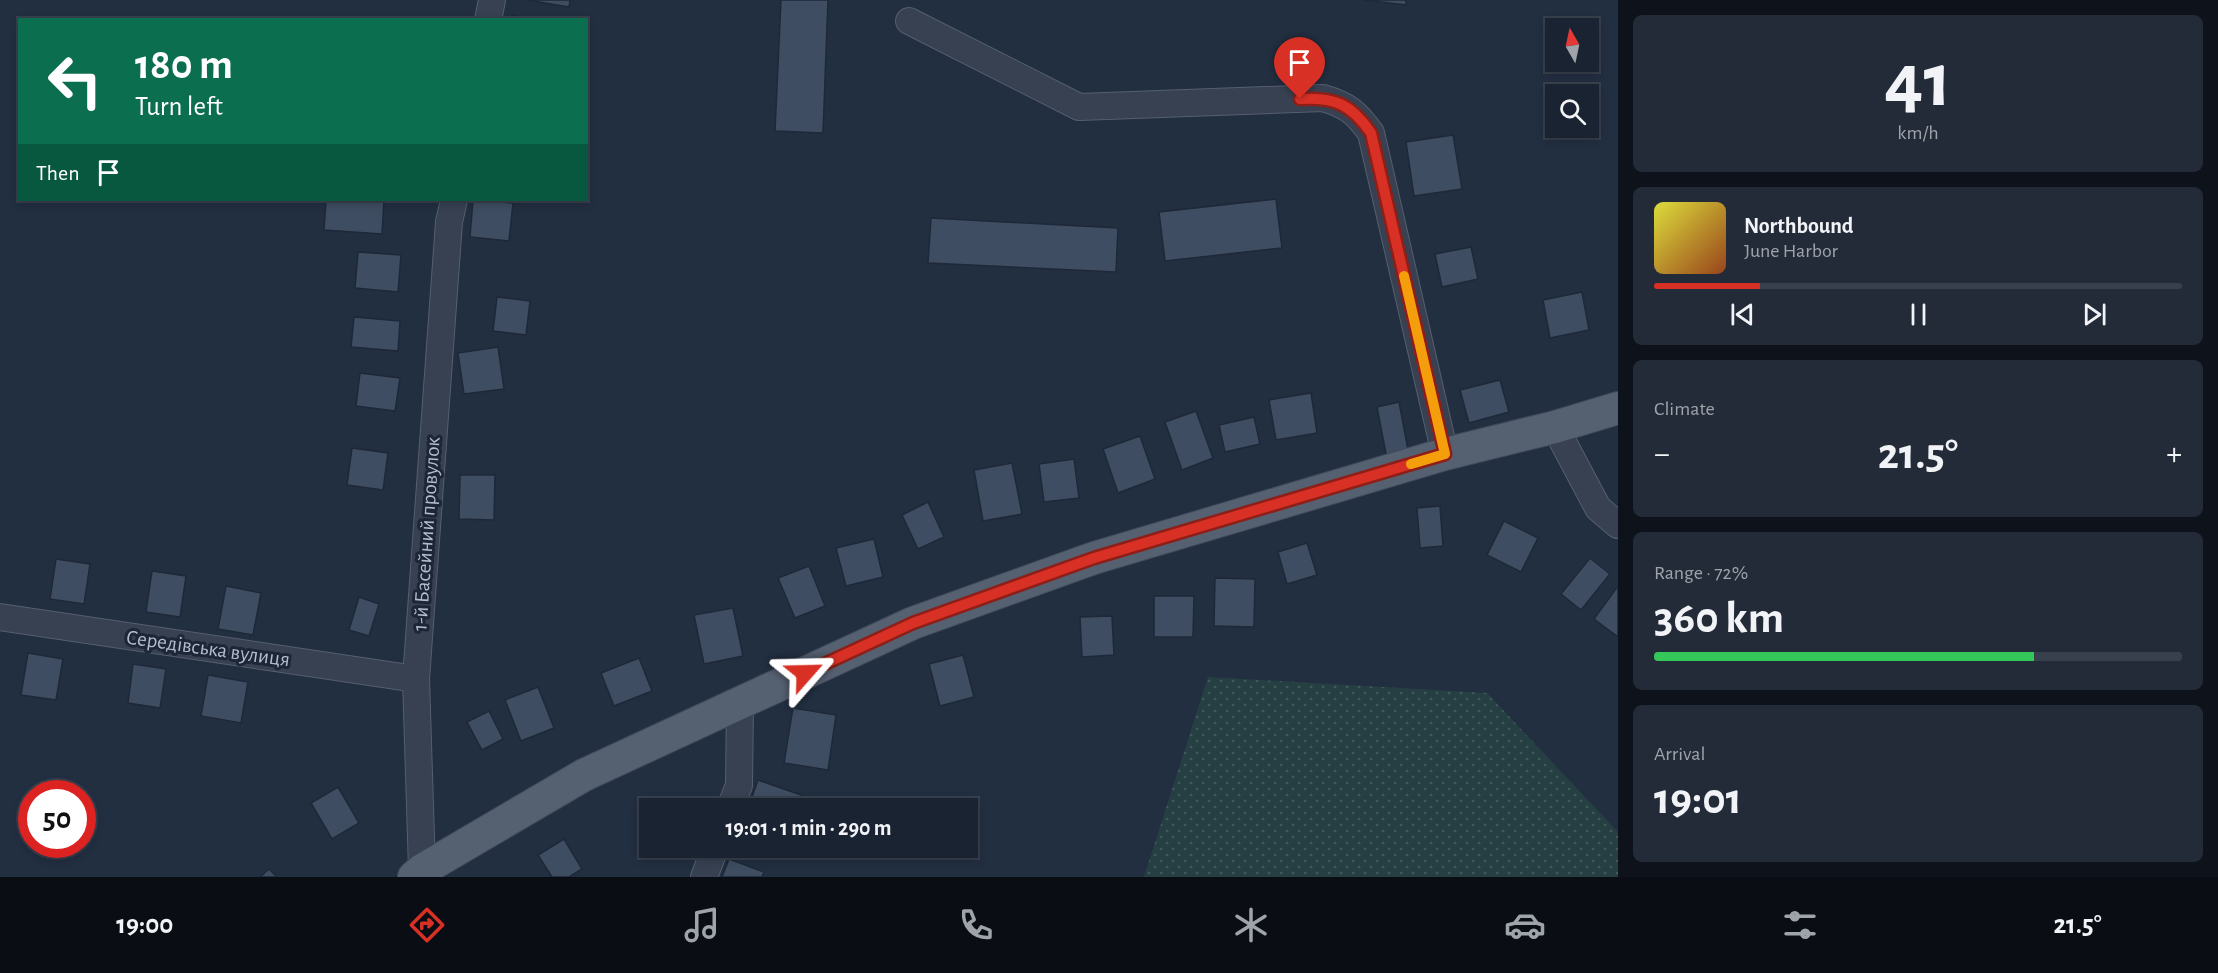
<!DOCTYPE html>
<meta charset="utf-8">
<style>
:root{--surface:#1a2331;--page:#232b39;--text:#f1f3f6;--muted:#9fa4ab;--line:#38404d;--accent:#d93025}
body{margin:0;font-family:"Alegreya Sans",sans-serif;background:var(--page);color:var(--text);height:100vh;display:flex;flex-direction:column;font-size:22px;white-space:nowrap}
*{box-sizing:border-box;margin:0}
p{font-size:20px;color:var(--muted)}
.icon{flex:none;width:33px;height:33px;fill:none;stroke:currentColor;stroke-width:2;stroke-linecap:round;stroke-linejoin:round}
.map{position:relative;flex:1;overflow:hidden}
.drawer{display:flex;flex-direction:column;gap:15px;padding:15px;background:#0e131b;width:600px}
.drawer>*{flex:none}
.hud{position:absolute;left:18px;top:18px;width:570px;height:183px;border-radius:0px;box-shadow:0 3px 9px #0003,0 0 0 2px var(--line);background:#0b6e4f;color:#fff;overflow:hidden}
.needle{width:39px;rotate:351deg}
.fabs{position:absolute;left:1545px;top:18px;display:grid;gap:12px}
.fabs a{display:grid;place-items:center;width:54px;height:54px;border-radius:0px;background:var(--surface);box-shadow:0 3px 9px #0003,0 0 0 2px var(--line);font-size:30px}
.speed{position:absolute;left:18px;top:780px;display:flex;gap:12px;font-size:30px;font-weight:700;text-align:center}
.speed>*{display:grid;place-content:center;width:78px;height:78px;border-radius:50%;background:var(--surface);box-shadow:0 3px 9px #0003,0 0 0 2px var(--line);line-height:1}
.speed .limit{border:9px solid #d22;background:#fff;color:#111}
.pin{position:absolute;display:grid;place-items:center;width:51px;height:51px;color:#fff;margin:-62px -26px;border-radius:50% 50% 50% 0;rotate:-45deg;box-shadow:0 0 6px #0007}
.pin .icon{rotate:45deg}
.me{position:absolute;width:66px;margin:-33px;rotate:65deg;stroke-linejoin:round;filter:drop-shadow(0 0 4px #0008)}
.turn{display:flex;align-items:center;gap:21px;height:126px;padding:0 18px;font-size:27px}
.turn .icon{width:78px;height:78px;stroke-width:2.5}
.turn b{display:block;font-size:42px;line-height:51px}
.then{display:flex;align-items:center;height:57px;padding:0 18px;background:#0003;gap:12px;font-size:22px}
.big{font-size:45px;font-weight:700;line-height:1.1}
.drawer .tile{flex:1;display:flex;flex-direction:column;justify-content:center;gap:9px;min-width:0;padding:0 21px;border-radius:9px;background:var(--page)}
.drawer .dial{align-items:center;gap:0}
.dial b{font-size:78px;line-height:1}
.song{display:flex;align-items:center;gap:18px}
.cover{width:72px;height:72px;border-radius:9px;background:linear-gradient(135deg,hsl(60 70% 55%),hsl(20 70% 35%))}
.played{height:6px;border-radius:3px;background:linear-gradient(90deg,var(--accent) 20%,var(--line) 20%)}
.keys{display:flex;justify-content:space-around;direction:ltr}
.heat{display:flex;justify-content:space-between;align-items:center;font-size:33px;direction:ltr}
.charge{height:9px;border-radius:4px;background:linear-gradient(90deg,#34c759 72%,var(--line) 0)}
.trip{position:absolute;left:639px;top:798px;width:339px;height:60px;border-radius:0px;background:var(--surface);box-shadow:0 3px 9px #0003,0 0 0 2px var(--line);font-weight:700;line-height:60px;text-align:center}
.tabs{display:flex;height:96px;justify-content:space-around;align-items:center;background:#0a0e14;color:var(--muted)}
.tabs .icon{width:42px;height:42px}
.tabs .selected{color:var(--accent)}
.tabs b{font-size:27px;color:var(--text)}
main{display:flex;flex:1;min-height:0}
.map>svg:first-child{display:block}
.garden{fill:url(#garden-dots)}
.building{fill:#3e4d61;stroke:#1e2838;stroke-width:1.5}
.lines{fill:none;stroke-linecap:round;stroke-linejoin:round}
.minor-casing{stroke:#555f6e;stroke-width:28}
.major-casing{stroke:#404a5a;stroke-width:34}
.minor{stroke:#374151;stroke-width:26}
.major{stroke:#556071;stroke-width:32}
.route-casing{stroke:#8d1f18;stroke-width:15}
.route{stroke:#d93025;stroke-width:10}
.slow{stroke:#f59e0b;stroke-width:10}
.labels{text-anchor:middle;stroke-width:6;stroke-linejoin:round;paint-order:stroke}
.street-label{font-size:21px;fill:#b3bccb;stroke:#1c2636}
</style>
<main>
<div class="map">
<svg width="1618" height="877" viewBox="0 0 1618 877">
<defs>
<pattern id="garden-dots" width="8" height="8" patternUnits="userSpaceOnUse" patternTransform="scale(1.5)"><rect width="8" height="8" fill="#253f42"/><path d="M2 2h.1M6 6h.1" fill="none" stroke="#42595c" stroke-width="1.8" stroke-linecap="round"/></pattern>
</defs>
<rect width="100%" height="100%" fill="#222f41"/>
<path class="garden" d="M 1208,677 L 1487,693 L 1618,832 L 1618,877 L 1144,877 Z"/>
<g class="building">
<path d="M 527,0 L 570,0 L 569,7 Z"/>
<path d="M 781,0 L 828,0 L 823,133 L 775,131 Z"/>
<path d="M 1364,0 L 1406,0 L 1406,5 Z"/>
<path d="M 512,15 L 539,20 L 511,20 Z"/>
<path d="M 1453,135 L 1462,189 L 1414,196 L 1406,142 Z"/>
<path d="M 1276,199 L 1282,248 L 1165,261 L 1159,212 Z"/>
<path d="M 326,200 L 384,200 L 382,234 L 324,230 Z"/>
<path d="M 473,200 L 513,203 L 509,241 L 470,237 Z"/>
<path d="M 931,218 L 1118,228 L 1116,272 L 928,263 Z"/>
<path d="M 1471,247 L 1478,279 L 1442,287 L 1435,254 Z"/>
<path d="M 358,252 L 401,255 L 398,292 L 355,288 Z"/>
<path d="M 1582,292 L 1589,330 L 1550,338 L 1543,300 Z"/>
<path d="M 497,297 L 530,301 L 526,335 L 493,331 Z"/>
<path d="M 354,317 L 400,321 L 398,351 L 351,347 Z"/>
<path d="M 498,347 L 504,389 L 464,394 L 458,353 Z"/>
<path d="M 360,373 L 400,378 L 395,411 L 356,406 Z"/>
<path d="M 1500,380 L 1509,412 L 1469,423 L 1460,390 Z"/>
<path d="M 1311,393 L 1317,433 L 1276,440 L 1269,400 Z"/>
<path d="M 1399,402 L 1409,455 L 1387,459 L 1377,407 Z"/>
<path d="M 1196,411 L 1213,458 L 1182,470 L 1165,422 Z"/>
<path d="M 1254,417 L 1260,444 L 1225,452 L 1219,425 Z"/>
<path d="M 1140,436 L 1155,479 L 1118,493 L 1103,449 Z"/>
<path d="M 352,448 L 388,453 L 383,490 L 347,485 Z"/>
<path d="M 1074,459 L 1079,498 L 1044,502 L 1039,464 Z"/>
<path d="M 1012,463 L 1022,514 L 983,521 L 974,470 Z"/>
<path d="M 460,475 L 495,475 L 494,520 L 459,519 Z"/>
<path d="M 928,502 L 944,537 L 918,549 L 902,515 Z"/>
<path d="M 1440,506 L 1443,546 L 1420,548 L 1417,508 Z"/>
<path d="M 1504,521 L 1538,538 L 1521,572 L 1487,555 Z"/>
<path d="M 874,539 L 883,577 L 846,586 L 836,548 Z"/>
<path d="M 1307,543 L 1317,575 L 1287,584 L 1278,552 Z"/>
<path d="M 1590,558 L 1610,574 L 1581,610 L 1561,594 Z"/>
<path d="M 56,559 L 90,564 L 84,604 L 50,599 Z"/>
<path d="M 809,566 L 825,606 L 795,618 L 778,578 Z"/>
<path d="M 152,571 L 186,576 L 180,617 L 146,612 Z"/>
<path d="M 1215,578 L 1255,579 L 1254,627 L 1214,626 Z"/>
<path d="M 226,586 L 261,593 L 253,635 L 218,629 Z"/>
<path d="M 1618,586 L 1618,637 L 1594,619 Z"/>
<path d="M 1154,596 L 1194,596 L 1193,637 L 1154,637 Z"/>
<path d="M 359,597 L 379,604 L 369,636 L 349,630 Z"/>
<path d="M 733,608 L 743,656 L 704,664 L 694,615 Z"/>
<path d="M 1112,616 L 1114,655 L 1082,657 L 1080,617 Z"/>
<path d="M 28,653 L 63,659 L 56,700 L 21,695 Z"/>
<path d="M 963,655 L 974,697 L 940,706 L 929,664 Z"/>
<path d="M 639,658 L 652,691 L 614,706 L 601,673 Z"/>
<path d="M 133,664 L 166,669 L 160,708 L 128,703 Z"/>
<path d="M 208,675 L 248,682 L 241,723 L 201,716 Z"/>
<path d="M 538,687 L 554,728 L 521,741 L 505,700 Z"/>
<path d="M 793,708 L 836,715 L 828,770 L 784,763 Z"/>
<path d="M 489,711 L 503,739 L 482,750 L 467,722 Z"/>
<path d="M 758,780 L 801,795 L 796,808 L 748,808 Z"/>
<path d="M 338,787 L 359,823 L 332,839 L 311,803 Z"/>
<path d="M 564,839 L 582,869 L 569,877 L 552,877 L 538,855 Z"/>
<path d="M 729,859 L 764,872 L 762,877 L 722,877 Z"/>
<path d="M 269,869 L 277,877 L 260,877 Z"/>
</g>
<g class="lines">
<g class="minor-casing">
<g id="minor">
<path d="M 488,20 L 492,0"/>
<path d="M 909,21 L 1079,107 L 1323,98 C 1347,105 1356,112 1371,133 L 1445,454"/>
<path d="M 1555,427 L 1598,508 L 1618,525"/>
<path d="M 0,617 L 416,679"/>
<path d="M 730,808 L 739,785 L 740,703"/>
<path d="M 422,870 L 416,679 L 449,222 L 454,200"/>
<path d="M 704,877 L 715,848"/>
</g>
</g>
<g class="major-casing">
<path id="major" d="M 414,877 L 422,870 L 584,775 L 913,623 L 1094,558 L 1445,454 L 1555,427 L 1618,408"/>
</g>
<use href="#minor" class="minor"/>
<use href="#major" class="major"/>
</g>
<g class="lines">
<g class="route-casing">
<path id="route" d="M 805,673 L 913,623 L 1094,558 L 1445,454 L 1371,133 C 1351,104 1335,97 1300,99"/>
</g>
<use href="#route" class="route"/>
<path class="slow" d="M 1404,276 L 1445,454 L 1411,464"/>
</g>
<g class="labels">
<g class="street-label">
<text transform="translate(426 534) rotate(-86)" y="7">1-й Басейний провулок</text>
<text transform="translate(208 648) rotate(8)" y="7">Середівська вулиця</text>
</g>
</g>
</svg>
<div class="fabs">
<a><svg class="needle" viewBox="-14 -14 28 28"><path d="M0-13l5 13h-10z" fill="#e53935"/><path d="M0 13l5-13h-10z" fill="#9fa4ab"/></svg></a>
<a><svg class="icon" aria-label="search" viewBox="0 0 24 24"><circle cx="10" cy="10" r="6"/><path d="M15 15l6 6"/></svg></a>
</div>
<div class="speed"><div class="limit">50</div></div>
<div class="pin" style="left:1300px;top:99px;background:#d93025"><svg class="icon" aria-label="arrive" viewBox="0 0 24 24"><path d="M6 21V4h12l-3 4 3 4H6"/></svg></div>
<svg class="me" style="left:805px;top:673px" viewBox="-20 -20 40 40"><path d="M0-17L14 15 0 8-14 15z" fill="#d93025" stroke="#fff" stroke-width="4"/></svg>
<div class="trip">19:01 · 1 min · 290 m</div>
<div class="hud">
<div class="turn"><svg class="icon" aria-label="left" viewBox="0 0 24 24"><path d="M17 20v-9H6M10 6l-5 5 5 5"/></svg><div><b>180 m</b>Turn left</div></div>
<div class="then">Then<svg class="icon" aria-label="arrive" viewBox="0 0 24 24"><path d="M6 21V4h12l-3 4 3 4H6"/></svg></div>
</div>
</div>
<section class="drawer">
<div class="tile dial"><b>41</b><p>km/h</p></div>
<div class="tile">
<div class="song"><i class="cover"></i><div><b>Northbound</b><p>June Harbor</p></div></div>
<div class="played"></div>
<div class="keys"><svg class="icon" aria-label="previous" viewBox="0 0 24 24"><path d="M18 5L8 12l10 7zM5 5v14"/></svg><svg class="icon" aria-label="pause" viewBox="0 0 24 24"><path d="M8 5v14M16 5v14"/></svg><svg class="icon" aria-label="next" viewBox="0 0 24 24"><path d="M6 5l10 7-10 7zM19 5v14"/></svg></div>
</div>
<div class="tile"><p>Climate</p>
<div class="heat"><a>−</a><b class="big">21.5°</b><a>+</a></div>
</div>
<div class="tile"><p>Range · 72%</p><b class="big">360 km</b><div class="charge"></div></div>
<div class="tile"><p>Arrival</p><b class="big">19:01</b></div>
</section>
</main>
<nav class="tabs">
<b>19:00</b>
<svg class="icon selected" aria-label="directions" viewBox="0 0 24 24"><path d="M12 3l9 9-9 9-9-9zM9 14v-3h6M13 9l2 2-2 2"/></svg>
<svg class="icon" aria-label="music" viewBox="0 0 24 24"><path d="M9 18V5l10-2v13"/><circle cx="6" cy="18" r="3"/><circle cx="16" cy="16" r="3"/></svg>
<svg class="icon" aria-label="phone" viewBox="0 0 24 24"><path d="M5 4h4l2 5-3 2q2 4 5 5l2-3 5 2v4C11 20 4 13 5 4z"/></svg>
<svg class="icon" aria-label="climate" viewBox="0 0 24 24"><path d="M12 3v18M4 7l16 10M4 17L20 7"/></svg>
<svg class="icon" aria-label="car" viewBox="0 0 24 24"><path d="M5 17H2v-5l4-1 3-4h7l3 4 3 1v5h-3M9 17h6M6 11h13"/><circle cx="7" cy="17" r="2"/><circle cx="17" cy="17" r="2"/></svg>
<svg class="icon" aria-label="filters" viewBox="0 0 24 24"><path d="M4 7h16M4 17h16"/><circle cx="9" cy="7" r="2"/><circle cx="15" cy="17" r="2"/></svg>
<b>21.5°</b>
</nav>
